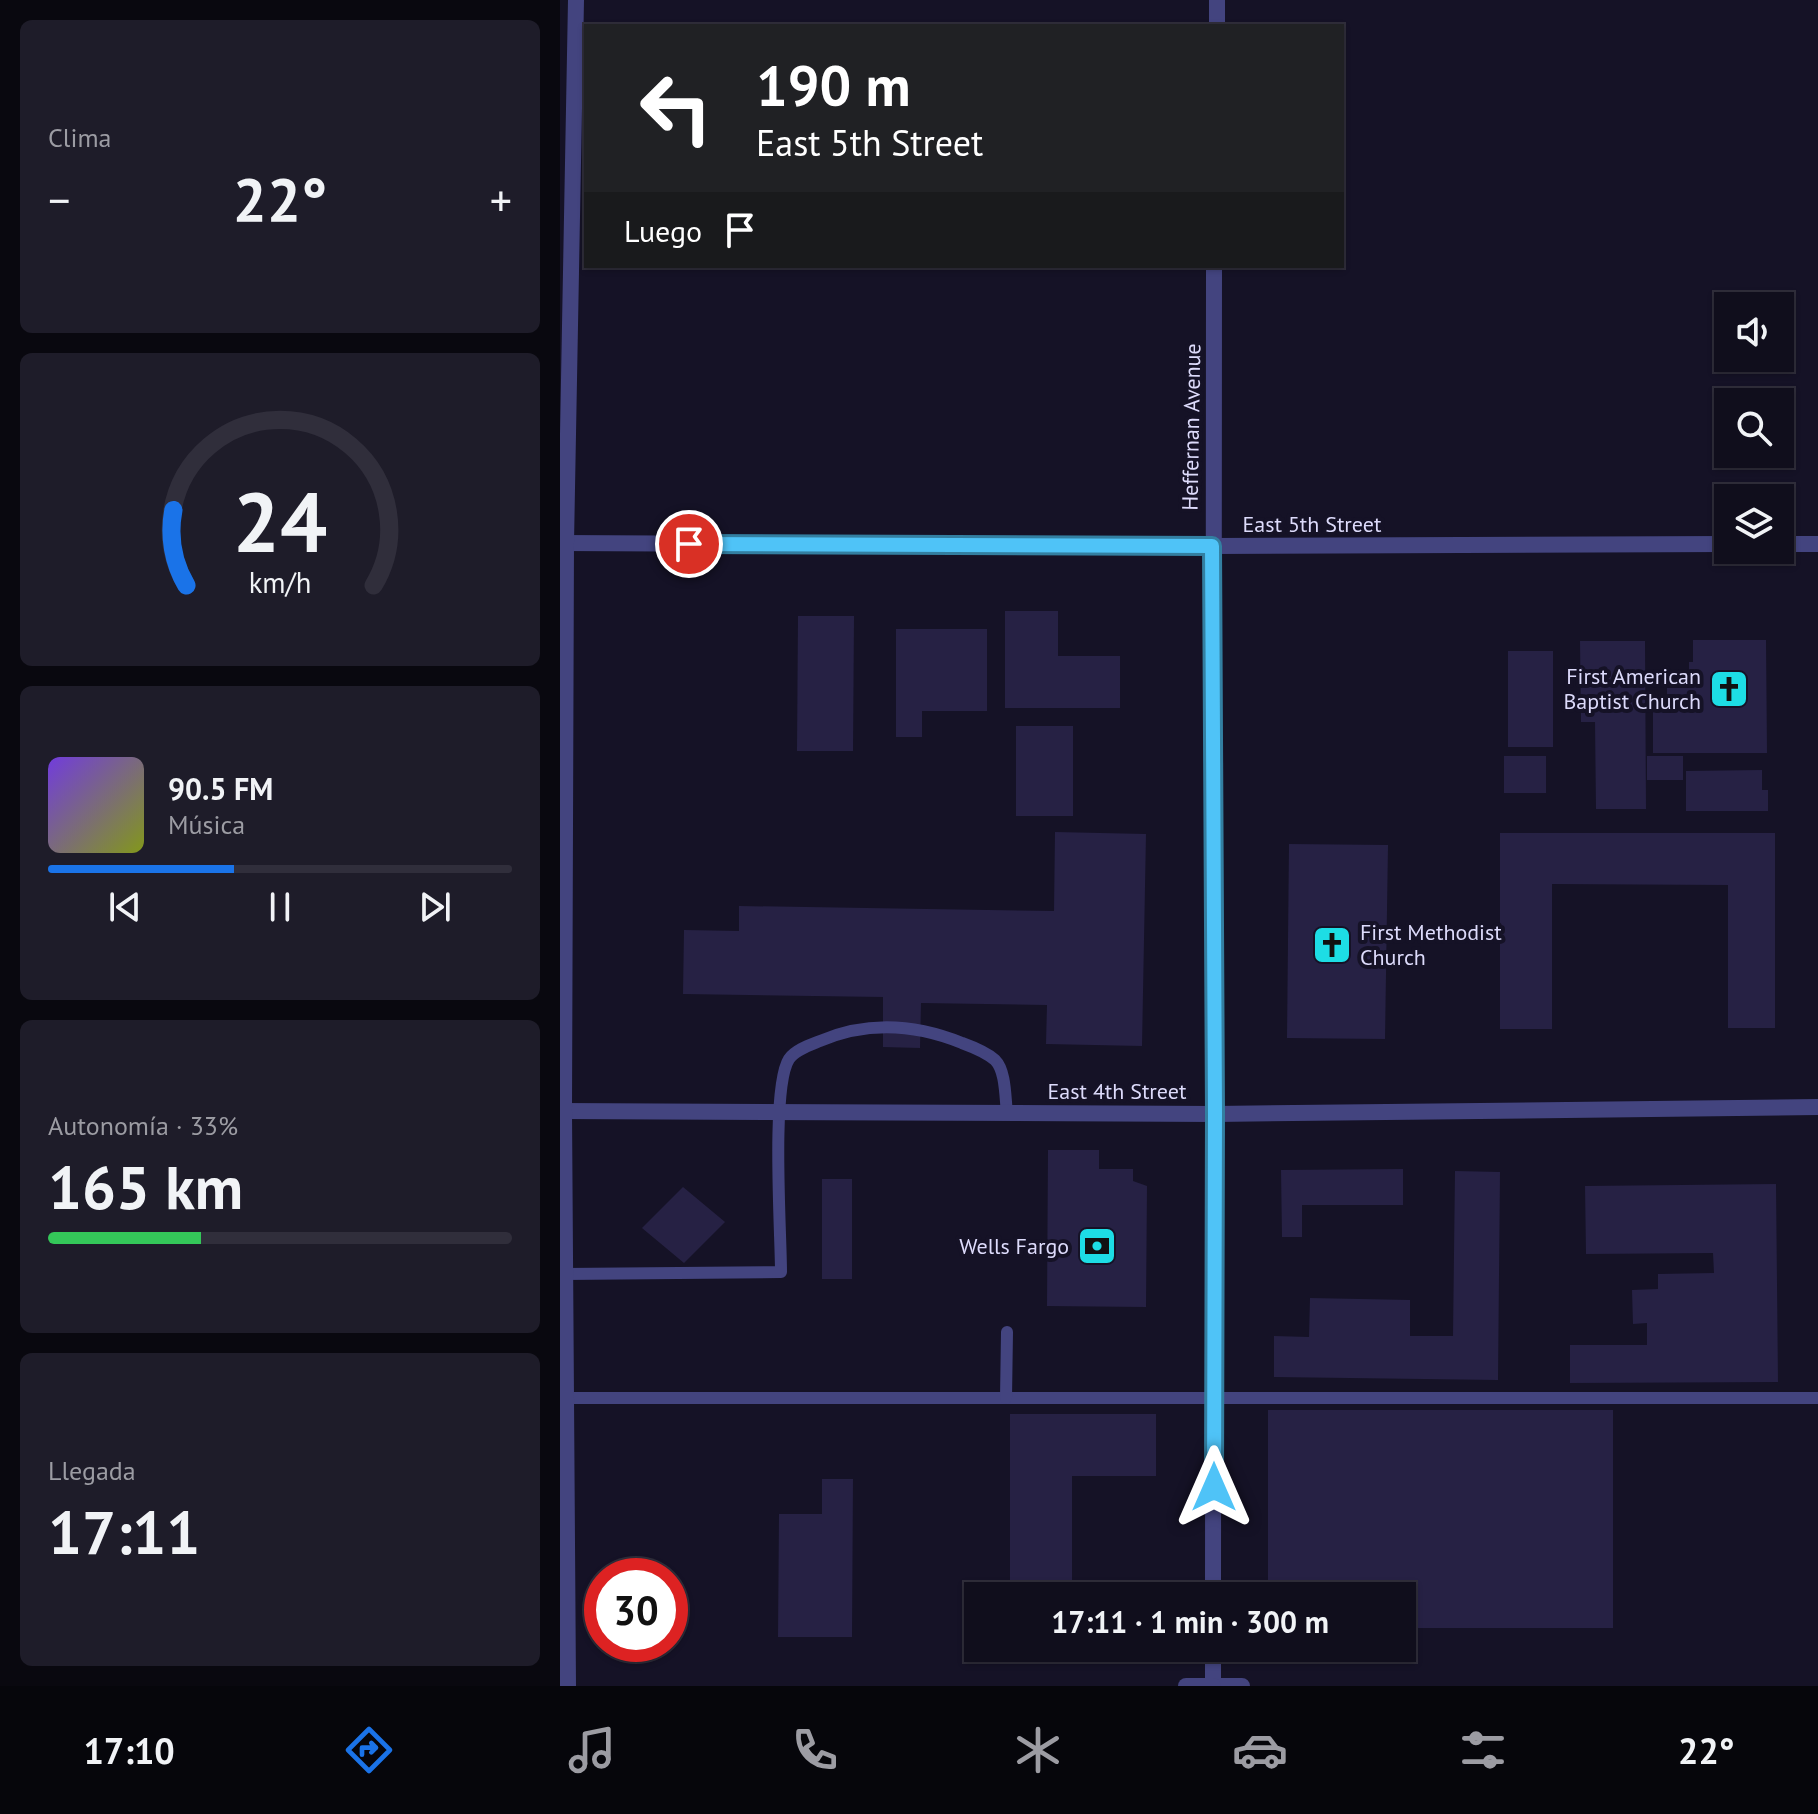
<!DOCTYPE html>
<html lang="es">
<meta charset="utf-8">
<style>
:root{--surface:#100e1c;--page:#1e1c29;--text:#f1f3f6;--muted:#9c9ca3;--line:#302e3b;--accent:#1a73e8}
body{margin:0;font-family:"PT Sans",sans-serif;background:var(--page);color:var(--text);height:100vh;display:flex;flex-direction:column;font-size:30px;white-space:nowrap}
*{box-sizing:border-box;margin:0}
p{font-size:26px;color:var(--muted)}
.icon{flex:none;width:44px;height:44px;fill:none;stroke:currentColor;stroke-width:2;stroke-linecap:round;stroke-linejoin:round}
.map{position:relative;flex:1;overflow:hidden}
.details{display:flex;flex-direction:column;gap:20px;padding:20px;background:#09080f;width:560px}
.details>*{flex:none}
.top-card{position:absolute;left:24px;top:24px;width:760px;height:244px;border-radius:0px;box-shadow:0 2px 6px #0004,0 0 0 2px var(--line);background:#202124;color:#fff;overflow:hidden}
.controls{position:absolute;left:1154px;top:292px;display:grid;gap:16px}
.controls a{display:grid;place-items:center;width:80px;height:80px;border-radius:0px;background:var(--surface);box-shadow:0 2px 6px #0004,0 0 0 2px var(--line);font-size:40px}
.speed{position:absolute;left:24px;top:1558px;display:flex;gap:16px;font-size:40px;font-weight:700;text-align:center}
.speed>*{display:grid;place-content:center;width:104px;height:104px;border-radius:50%;background:var(--surface);box-shadow:0 2px 6px #0004,0 0 0 2px var(--line);line-height:1}
.speed .limit{border:12px solid #d22;background:#fff;color:#111}
.pin{position:absolute;display:grid;place-items:center;width:68px;height:68px;color:#fff;margin:-34px;border:4px solid #fff;border-radius:50%;box-shadow:0 2px 8px #0007}
.me{position:absolute;width:88px;margin:-44px;rotate:0deg;stroke-linejoin:round;filter:drop-shadow(0 0 6px #0008)}
.turn{display:flex;align-items:center;gap:28px;height:168px;padding:0 40px;font-size:36px}
.turn .icon{width:104px;height:104px;stroke-width:2.5}
.turn b{display:block;font-size:56px;line-height:68px}
.then{display:flex;align-items:center;height:76px;padding:0 40px;background:#0003;gap:16px;font-size:30px}
.big{font-size:60px;font-weight:700;line-height:1.1}
.details .widget{flex:1;display:flex;flex-direction:column;justify-content:center;gap:12px;min-width:0;padding:0 28px;border-radius:12px;background:var(--page)}
.details .dial{align-items:center;gap:0}
.dial svg{height:208px;overflow:visible;fill:none;stroke:var(--line);stroke-width:7;stroke-linecap:round;text-anchor:middle}
.dial text{fill:var(--text);stroke:none}
.song{display:flex;align-items:center;gap:24px}
.cover{width:96px;height:96px;border-radius:12px;background:linear-gradient(135deg,hsl(260 70% 55%),hsl(70 70% 35%))}
.played{height:8px;border-radius:4px;background:linear-gradient(90deg,var(--accent) 40%,var(--line) 40%)}
.keys{display:flex;justify-content:space-around;direction:ltr}
.heat{display:flex;justify-content:space-between;align-items:center;font-size:44px;direction:ltr}
.charge{height:12px;border-radius:6px;background:linear-gradient(90deg,#34c759 33%,var(--line) 0)}
.trip{position:absolute;left:404px;top:1582px;width:452px;height:80px;border-radius:0px;background:var(--surface);box-shadow:0 2px 6px #0004,0 0 0 2px var(--line);font-weight:700;line-height:80px;text-align:center}
.tabs{display:flex;height:128px;justify-content:space-around;align-items:center;background:#06060b;color:var(--muted)}
.tabs .icon{width:56px;height:56px}
.tabs .selected{color:var(--accent)}
.tabs b{font-size:36px;color:var(--text)}
main{display:flex;flex:1;min-height:0}
.map>svg:first-child{display:block}
.building{fill:#262144}
.lines{fill:none;stroke-linecap:round;stroke-linejoin:round}
.service{stroke:#43447f;stroke-width:12}
.minor{stroke:#43447f;stroke-width:16}
.tertiary{stroke:#43447f;stroke-width:16}
.route-casing{stroke:#337fa1;stroke-width:20}
.route{stroke:#4fc3f7;stroke-width:14}
.labels{text-anchor:middle;stroke-width:8;stroke-linejoin:round;paint-order:stroke}
.street-label{font-size:22px;fill:#dddbfb;stroke:#151226}
.poi-label{font-size:22px;fill:#dddbfb;stroke:#151226;text-anchor:end}
</style>
<main>
<section class="details">
<div class="widget"><p>Clima</p>
<div class="heat"><a>−</a><b class="big">22°</b><a>+</a></div>
</div>
<div class="widget dial"><svg viewBox="0 0 100 80">
<path d="M14 69A42 42 0 1 1 86 69"/>
<path d="M14 69A42 42 0 0 1 9 40" stroke="#1a73e8"/>
<text x="50" y="56" font-size="32" font-weight="700">24</text>
<text x="50" y="72" font-size="11">km/h</text>
</svg></div>
<div class="widget">
<div class="song"><i class="cover"></i><div><b>90.5 FM</b><p>Música</p></div></div>
<div class="played"></div>
<div class="keys"><svg class="icon" aria-label="previous" viewBox="0 0 24 24"><path d="M18 5L8 12l10 7zM5 5v14"/></svg><svg class="icon" aria-label="pause" viewBox="0 0 24 24"><path d="M8 5v14M16 5v14"/></svg><svg class="icon" aria-label="next" viewBox="0 0 24 24"><path d="M6 5l10 7-10 7zM19 5v14"/></svg></div>
</div>
<div class="widget"><p>Autonomía · 33%</p><b class="big">165 km</b><div class="charge"></div></div>
<div class="widget"><p>Llegada</p><b class="big">17:11</b></div>
</section>
<div class="map">
<svg width="1258" height="1686" viewBox="0 0 1258 1686">
<rect width="100%" height="100%" fill="#151226"/>
<g class="building">
<path d="M 445,611 L 498,611 L 498,656 L 560,656 L 560,708 L 445,708 Z"/>
<path d="M 238,616 L 294,616 L 293,751 L 237,751 Z"/>
<path d="M 336,629 L 427,629 L 427,711 L 362,711 L 362,737 L 336,737 Z"/>
<path d="M 1133,640 L 1206,640 L 1207,753 L 1093,753 L 1093,711 L 1107,711 L 1107,688 L 1129,688 L 1129,662 L 1133,662 Z"/>
<path d="M 1020,641 L 1085,641 L 1086,809 L 1036,809 L 1035,722 L 1021,722 Z"/>
<rect x="948" y="651" width="45" height="96"/>
<rect x="456" y="726" width="57" height="90"/>
<rect x="944" y="756" width="42" height="37"/>
<rect x="1087" y="756" width="36" height="24"/>
<path d="M 1202,770 L 1202,790 L 1208,790 L 1208,811 L 1126,811 L 1126,771 Z"/>
<path d="M 495,832 L 586,834 L 582,1046 L 486,1044 L 487,1005 L 361,1003 L 360,1048 L 323,1047 L 323,997 L 123,994 L 124,930 L 179,931 L 179,906 L 494,911 Z"/>
<path d="M 940,833 L 1215,833 L 1215,1028 L 1168,1028 L 1168,885 L 992,884 L 992,1029 L 940,1029 Z"/>
<path d="M 729,844 L 828,845 L 825,1039 L 727,1038 Z"/>
<path d="M 488,1150 L 539,1150 L 539,1169 L 573,1169 L 573,1181 L 587,1186 L 586,1307 L 487,1306 Z"/>
<path d="M 843,1169 L 843,1205 L 742,1205 L 742,1237 L 722,1237 L 721,1170 Z"/>
<path d="M 895,1171 L 940,1172 L 938,1380 L 714,1377 L 714,1336 L 749,1337 L 750,1298 L 850,1300 L 850,1336 L 893,1336 Z"/>
<rect x="262" y="1179" width="30" height="100"/>
<path d="M 1216,1184 L 1218,1382 L 1010,1383 L 1010,1345 L 1087,1345 L 1087,1323 L 1073,1324 L 1072,1290 L 1098,1289 L 1098,1274 L 1154,1273 L 1153,1253 L 1026,1254 L 1025,1186 Z"/>
<path d="M 123,1187 L 165,1222 L 124,1263 L 82,1228 Z"/>
<path d="M 708,1410 L 1053,1410 L 1053,1628 L 842,1628 L 842,1596 L 708,1596 Z"/>
<path d="M 450,1414 L 596,1414 L 596,1476 L 512,1476 L 512,1596 L 450,1596 Z"/>
<path d="M 262,1479 L 293,1479 L 292,1637 L 218,1637 L 219,1514 L 262,1514 Z"/>
</g>
<g class="lines">
<g class="service">
<path d="M 4,1274 L 221,1272 C 221,1233 211,1087 229,1059 C 235,1050 250,1045 260,1041 C 307,1021 355,1024 402,1043 C 413,1047 426,1052 435,1060 C 446,1071 445,1097 447,1113"/>
<path d="M 0,1398 L 1258,1398"/>
<path d="M 446,1398 L 447,1332"/>
</g>
<g class="minor">
<path d="M 657,26 L 657,0"/>
<path d="M 0,543 L 652,546 L 1168,544"/>
<path d="M 1220,544 L 1258,544"/>
<path d="M 0,1111 L 655,1114 L 1258,1107"/>
<path d="M 653,1596 C 656,1153 651,709 654,266"/>
<path d="M 653,1648 L 653,1686 L 682,1686"/>
</g>
<g class="tertiary">
<path d="M 8,1686 L 4,1111 L 6,543 L 16,0"/>
<path d="M 626,1686 L 653,1686"/>
</g>
</g>
<g class="lines">
<g class="route-casing">
<path id="route" d="M 129,544 L 652,546 L 655,1114 L 654,1487"/>
</g>
<use href="#route" class="route"/>
</g>
<defs>
<g id="church-square" transform="scale(2)"><rect x="-9" y="-9" width="18" height="18" rx="4" fill="#1ddde5" stroke="#151226"/><path d="M-1.2-6h2.4v3.5h3.3v2.4h-3.3V6h-2.4V-.1h-3.3v-2.4h3.3Z" fill="#111"/></g>
<g id="bank-square" transform="scale(2)"><rect x="-9" y="-9" width="18" height="18" rx="4" fill="#1ddde5" stroke="#151226"/><path d="M-6-4H6V4H-6ZM0-2.3a2.3 2.3 0 1 0 0 4.6a2.3 2.3 0 1 0 0-4.6Z" fill="#111"/></g>
</defs>
<g fill-rule="evenodd">
<use href="#church-square" x="1169" y="689"/>
<use href="#church-square" x="772" y="945"/>
<use href="#bank-square" x="537" y="1246"/>
</g>
<g class="labels">
<g class="street-label">
<text transform="translate(631 427) rotate(-89)" y="8">Heffernan Avenue</text>
<text x="752" y="532">East 5th Street</text>
<text x="557" y="1099">East 4th Street</text>
</g>
<g class="poi-label">
<text x="1141" y="684">First American<tspan x="1141" dy="25">Baptist Church</tspan></text>
<text x="800" y="940" text-anchor="start">First Methodist<tspan x="800" dy="25">Church</tspan></text>
<text x="509" y="1254">Wells Fargo</text>
</g>
</g>
</svg>
<div class="controls">
<a><svg class="icon" aria-label="sound" viewBox="0 0 24 24"><path d="M4 9h4l5-4v14l-5-4H4zM17 9q2 3 0 6"/></svg></a>
<a><svg class="icon" aria-label="search" viewBox="0 0 24 24"><circle cx="10" cy="10" r="6"/><path d="M15 15l6 6"/></svg></a>
<a><svg class="icon" aria-label="layers" viewBox="0 0 24 24"><path d="M12 4l9 5-9 5-9-5zM3 14l9 5 9-5"/></svg></a>
</div>
<div class="speed"><div class="limit">30</div></div>
<div class="pin" style="left:129px;top:544px;background:#d93025"><svg class="icon" aria-label="arrive" viewBox="0 0 24 24"><path d="M6 21V4h12l-3 4 3 4H6"/></svg></div>
<svg class="me" style="left:654px;top:1487px" viewBox="-20 -20 40 40"><path d="M0-17L14 15 0 8-14 15z" fill="#4fc3f7" stroke="#fff" stroke-width="4"/></svg>
<div class="trip">17:11 · 1 min · 300 m</div>
<div class="top-card">
<div class="turn"><svg class="icon" aria-label="left" viewBox="0 0 24 24"><path d="M17 20v-9H6M10 6l-5 5 5 5"/></svg><div><b>190 m</b>East 5th Street</div></div>
<div class="then">Luego<svg class="icon" aria-label="arrive" viewBox="0 0 24 24"><path d="M6 21V4h12l-3 4 3 4H6"/></svg></div>
</div>
</div>
</main>
<nav class="tabs">
<b>17:10</b>
<svg class="icon selected" aria-label="directions" viewBox="0 0 24 24"><path d="M12 3l9 9-9 9-9-9zM9 14v-3h6M13 9l2 2-2 2"/></svg>
<svg class="icon" aria-label="music" viewBox="0 0 24 24"><path d="M9 18V5l10-2v13"/><circle cx="6" cy="18" r="3"/><circle cx="16" cy="16" r="3"/></svg>
<svg class="icon" aria-label="phone" viewBox="0 0 24 24"><path d="M5 4h4l2 5-3 2q2 4 5 5l2-3 5 2v4C11 20 4 13 5 4z"/></svg>
<svg class="icon" aria-label="climate" viewBox="0 0 24 24"><path d="M12 3v18M4 7l16 10M4 17L20 7"/></svg>
<svg class="icon" aria-label="car" viewBox="0 0 24 24"><path d="M5 17H2v-5l4-1 3-4h7l3 4 3 1v5h-3M9 17h6M6 11h13"/><circle cx="7" cy="17" r="2"/><circle cx="17" cy="17" r="2"/></svg>
<svg class="icon" aria-label="filters" viewBox="0 0 24 24"><path d="M4 7h16M4 17h16"/><circle cx="9" cy="7" r="2"/><circle cx="15" cy="17" r="2"/></svg>
<b>22°</b>
</nav>
